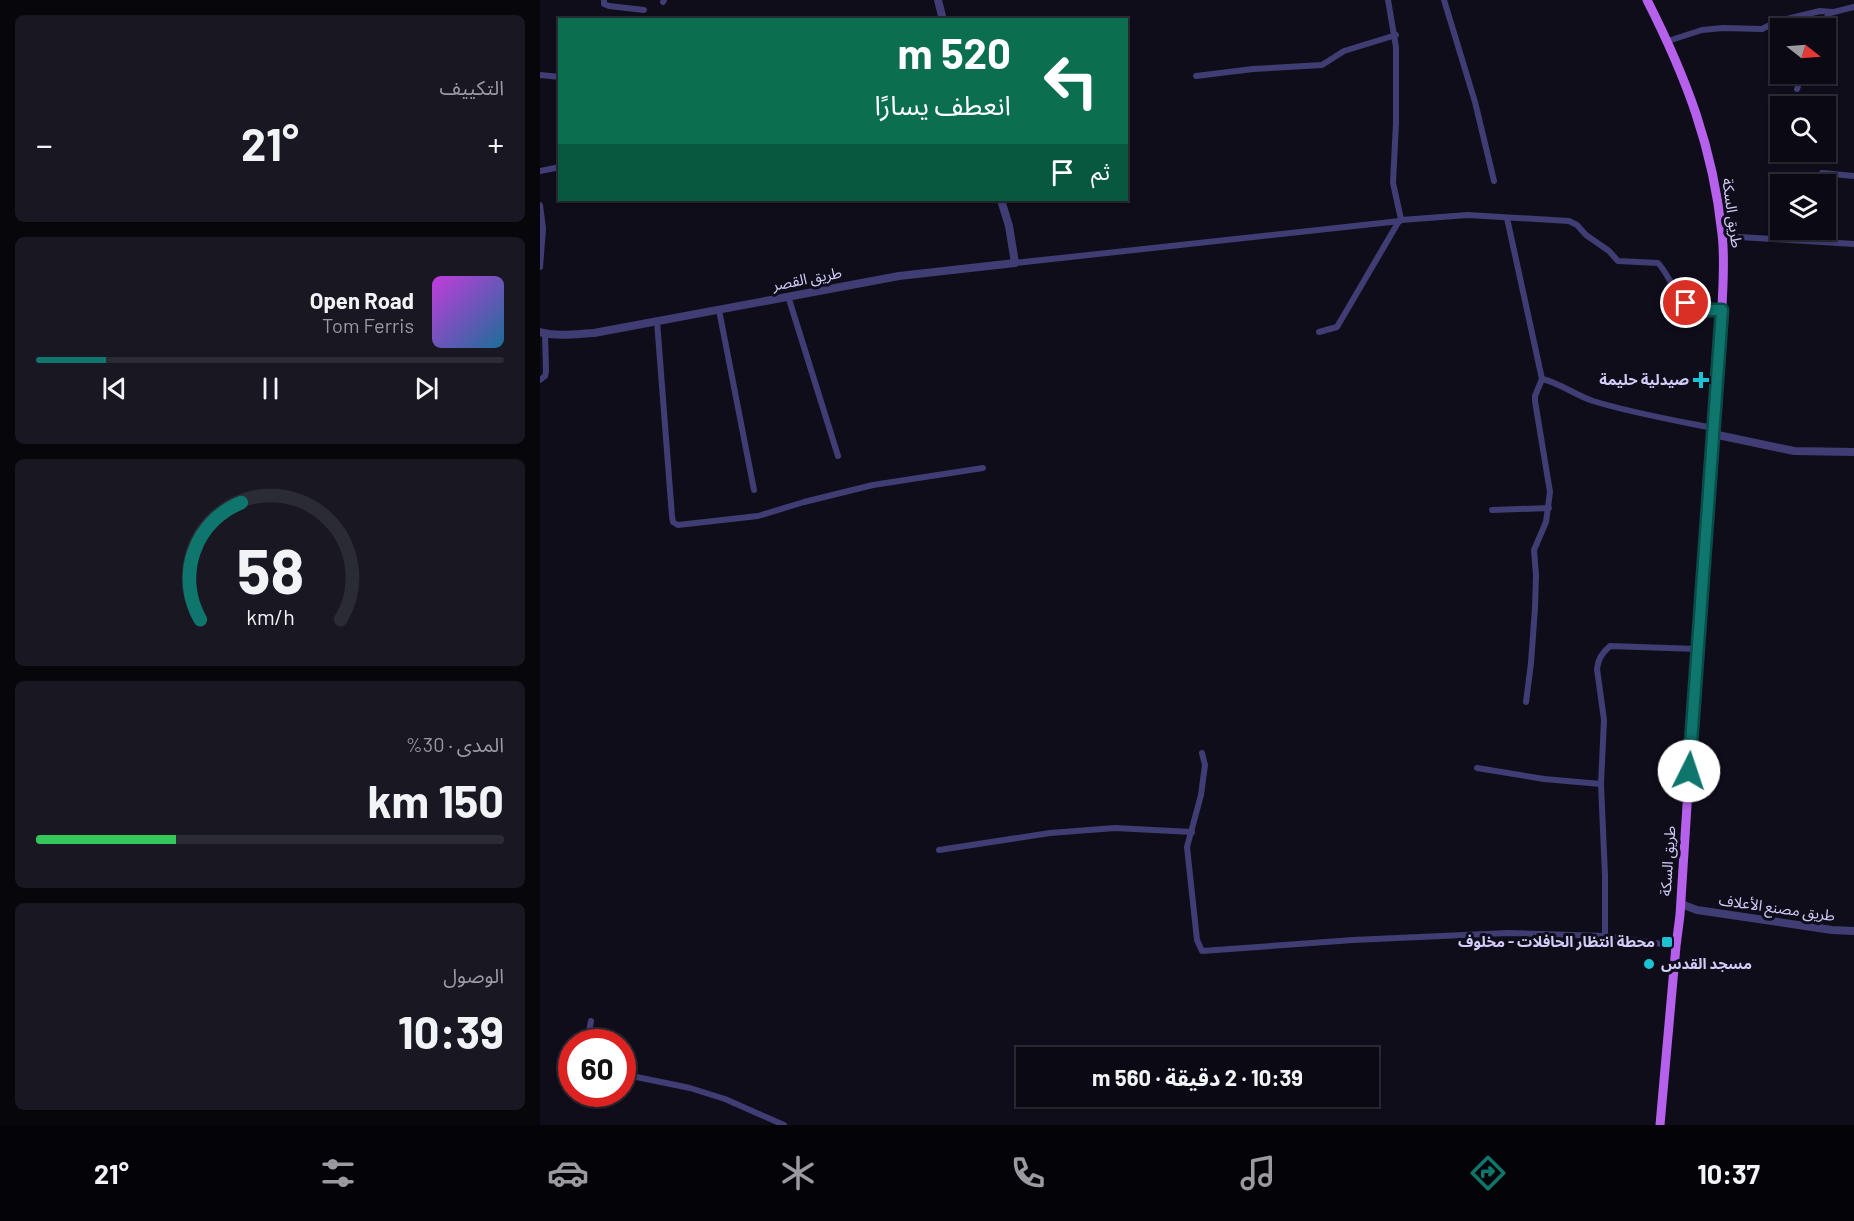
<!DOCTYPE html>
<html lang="ar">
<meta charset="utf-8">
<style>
:root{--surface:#0b0a14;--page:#191822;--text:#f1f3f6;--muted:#9a9aa0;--line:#2b2b34;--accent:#0f766e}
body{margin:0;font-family:Barlow,"Noto Sans Arabic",sans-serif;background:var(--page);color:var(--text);direction:rtl;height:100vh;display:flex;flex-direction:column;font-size:22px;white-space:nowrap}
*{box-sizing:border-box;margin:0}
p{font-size:20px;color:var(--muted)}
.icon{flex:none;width:33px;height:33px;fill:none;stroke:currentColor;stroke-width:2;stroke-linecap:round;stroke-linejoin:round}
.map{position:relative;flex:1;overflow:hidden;direction:ltr}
.details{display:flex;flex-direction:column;gap:15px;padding:15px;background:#06060b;width:540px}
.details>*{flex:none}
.hud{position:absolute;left:18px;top:18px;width:570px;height:183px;border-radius:0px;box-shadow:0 2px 4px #0004,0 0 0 2px var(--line);direction:rtl;background:#0b6e4f;color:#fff;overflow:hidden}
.needle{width:39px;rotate:107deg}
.buttons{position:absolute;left:1230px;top:18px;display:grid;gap:12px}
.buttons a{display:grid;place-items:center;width:66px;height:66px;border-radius:0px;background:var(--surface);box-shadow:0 2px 4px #0004,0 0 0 2px var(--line);font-size:30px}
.speed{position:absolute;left:18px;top:1029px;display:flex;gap:12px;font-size:30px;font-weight:700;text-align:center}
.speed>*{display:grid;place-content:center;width:78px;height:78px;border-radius:50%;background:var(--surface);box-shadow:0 2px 4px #0004,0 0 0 2px var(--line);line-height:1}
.speed .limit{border:9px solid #d22;background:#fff;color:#111}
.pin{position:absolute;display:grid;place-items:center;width:51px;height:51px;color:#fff;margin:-26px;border:3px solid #fff;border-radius:50%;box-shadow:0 2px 6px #0007}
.me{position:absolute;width:66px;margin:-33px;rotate:4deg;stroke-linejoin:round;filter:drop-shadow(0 0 4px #0008)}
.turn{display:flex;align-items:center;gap:21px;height:126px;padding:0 18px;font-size:27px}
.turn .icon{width:78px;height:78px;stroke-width:2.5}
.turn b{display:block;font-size:42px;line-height:51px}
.then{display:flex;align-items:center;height:57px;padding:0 18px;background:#0003;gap:12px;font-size:22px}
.big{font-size:45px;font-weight:700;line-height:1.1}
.details .tile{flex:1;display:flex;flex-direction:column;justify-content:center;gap:9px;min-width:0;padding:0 21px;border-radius:9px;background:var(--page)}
.details .dial{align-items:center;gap:0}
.dial svg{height:156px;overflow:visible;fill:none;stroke:var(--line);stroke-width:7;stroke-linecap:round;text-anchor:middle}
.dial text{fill:var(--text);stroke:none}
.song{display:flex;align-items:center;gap:18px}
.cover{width:72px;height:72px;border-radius:9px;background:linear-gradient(135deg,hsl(290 70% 55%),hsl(200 70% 35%))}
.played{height:6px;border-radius:3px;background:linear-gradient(90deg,var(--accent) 15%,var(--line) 15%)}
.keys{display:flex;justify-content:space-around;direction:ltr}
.heat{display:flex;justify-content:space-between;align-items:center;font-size:33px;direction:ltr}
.charge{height:9px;border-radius:4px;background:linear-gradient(90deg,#34c759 30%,var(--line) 0)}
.trip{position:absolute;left:476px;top:1047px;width:363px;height:60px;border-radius:0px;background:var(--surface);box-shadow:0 2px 4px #0004,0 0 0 2px var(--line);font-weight:700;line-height:60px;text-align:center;direction:rtl}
.tabs{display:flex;height:96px;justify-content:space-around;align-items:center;background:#040408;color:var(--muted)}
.tabs .icon{width:42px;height:42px}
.tabs .active{color:var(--accent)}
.tabs b{font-size:27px;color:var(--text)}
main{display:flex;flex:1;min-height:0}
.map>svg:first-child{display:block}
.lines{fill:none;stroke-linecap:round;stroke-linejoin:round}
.minor{stroke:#3f3d73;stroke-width:6}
.tertiary{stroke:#3f3d73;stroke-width:8}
.primary{stroke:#b661eb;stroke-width:9}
.route-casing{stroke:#0a4d48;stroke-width:15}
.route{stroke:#0f766e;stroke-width:10}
.poi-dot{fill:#1bc3d5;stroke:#0f0d1a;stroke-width:2}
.labels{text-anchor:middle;stroke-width:6;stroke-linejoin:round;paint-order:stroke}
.street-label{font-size:15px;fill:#d1ccf8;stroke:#0f0d1a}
.poi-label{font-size:15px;font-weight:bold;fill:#d1ccf8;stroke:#0f0d1a;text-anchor:end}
</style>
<main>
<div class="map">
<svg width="1314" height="1125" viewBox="0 0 1314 1125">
<rect width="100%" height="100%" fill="#0f0d1a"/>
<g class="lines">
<g class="minor">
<path d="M 64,0 L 64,4 L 69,6 L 104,10"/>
<path d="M 904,0 L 935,102 L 954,181"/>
<path d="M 123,2 L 124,0"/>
<path d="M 1279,28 L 1290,13 L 1314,7"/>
<path d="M 1128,41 L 1162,30 L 1183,28 L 1222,29 L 1238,21 L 1280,11 L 1293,12"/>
<path d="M 0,75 L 20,77"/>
<path d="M 656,76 L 713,69 L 782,65 L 804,51 L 856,35"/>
<path d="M 1257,89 L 1262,74"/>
<path d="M 0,171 L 20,167"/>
<path d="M 1282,173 L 1314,176"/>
<path d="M 0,205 L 3,229 L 0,267"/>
<path d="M 967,218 L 1002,379 L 995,396 L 995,401 L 1010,492 L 1006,522 L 994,550 L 996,575 L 995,608 L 991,663 L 986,702"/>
<path d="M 861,220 L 928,215 L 1029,221 L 1037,225 L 1046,235 L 1069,251 L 1078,261 L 1118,263 C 1130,275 1139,307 1158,310 C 1165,312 1174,310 1182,310"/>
<path d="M 1183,236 L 1314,244"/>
<path d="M 475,263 L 860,221 L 861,219 L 853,183 L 856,123 L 856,47 L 848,0"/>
<path d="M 248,296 L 298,456"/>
<path d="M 179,310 L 214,490"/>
<path d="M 117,321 L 132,516 L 133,522 L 138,525 L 218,516 L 264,502 L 333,485 L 443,468"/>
<path d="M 779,332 L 797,327 L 859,221"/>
<path d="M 1002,379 C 1020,383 1035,395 1053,401 C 1092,413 1133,420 1173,428"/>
<path d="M 0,380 L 5,376 L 6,372 L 5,333"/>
<path d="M 952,510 L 1009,508"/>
<path d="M 662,753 L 665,765 L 661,795 L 647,847 L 657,940 L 662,951 L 813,940 L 968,933 L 1065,936 L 1136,946"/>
<path d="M 937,768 L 1004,779 L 1061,784"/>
<path d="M 399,850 L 510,833 L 575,828 L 652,832"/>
<path d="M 1065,936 L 1065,876 L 1061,784 L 1064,720 L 1057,669 C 1058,659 1062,653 1070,646 L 1157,649"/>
<path d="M 47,1042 L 51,1021"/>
<path d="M 82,1074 L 150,1088 L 185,1099 L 244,1125"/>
</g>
<g class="tertiary">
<path d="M 398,0 L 403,20"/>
<path d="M 0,332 C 18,337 36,334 54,333 L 359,276 L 475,263 L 469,226 L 461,200"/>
<path d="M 1173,434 L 1254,451 L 1314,452"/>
<path d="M 1141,904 L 1157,910 L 1292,930 L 1314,931"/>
</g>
<path class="primary" d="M 1107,0 C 1146,77 1173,147 1182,234 C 1185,258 1183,283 1182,307 L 1157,649 L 1140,915 L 1136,946 L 1120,1125"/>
</g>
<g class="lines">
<g class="route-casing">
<path id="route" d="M 1146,303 L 1158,310 L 1182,310 L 1149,771"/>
</g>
<use href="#route" class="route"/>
</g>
<g class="poi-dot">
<path d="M1158 371h6v6h6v6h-6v6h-6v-6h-6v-6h6z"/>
<rect x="1121" y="936" width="12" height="12" rx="3"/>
<circle cx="1109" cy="964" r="6"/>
</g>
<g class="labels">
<g class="street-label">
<text transform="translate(1192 213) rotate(82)" y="5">طريق السكة</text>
<text transform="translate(267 279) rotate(-11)" y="5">طريق القصر</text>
<text transform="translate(1128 861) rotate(-86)" y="5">طريق السكة</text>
<text transform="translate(1237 908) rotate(8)" y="5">طريق مصنع الأعلاف</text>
</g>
<g class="poi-label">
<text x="1149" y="385">صيدلية حليمة</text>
<text x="1115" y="947">محطة انتظار الحافلات - مخلوف</text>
<text x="1121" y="969" text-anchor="start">مسجد القدس</text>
</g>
</g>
</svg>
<div class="buttons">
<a><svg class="needle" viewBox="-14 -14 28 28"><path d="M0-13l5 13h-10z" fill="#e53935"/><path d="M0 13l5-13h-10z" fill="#9a9aa0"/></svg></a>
<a><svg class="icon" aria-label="search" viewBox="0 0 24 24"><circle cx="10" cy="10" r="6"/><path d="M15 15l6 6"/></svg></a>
<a><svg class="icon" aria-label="layers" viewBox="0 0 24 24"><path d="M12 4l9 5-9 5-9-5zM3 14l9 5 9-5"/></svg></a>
</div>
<div class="speed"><div class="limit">60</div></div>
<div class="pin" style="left:1146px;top:303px;background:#d93025"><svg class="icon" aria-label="arrive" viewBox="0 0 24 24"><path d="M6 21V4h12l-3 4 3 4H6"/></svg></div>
<svg class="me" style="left:1149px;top:771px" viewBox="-20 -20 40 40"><circle r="19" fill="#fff"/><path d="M0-13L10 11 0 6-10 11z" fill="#0f766e"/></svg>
<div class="trip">10:39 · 2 دقيقة · 560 m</div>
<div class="hud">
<div class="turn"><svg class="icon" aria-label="left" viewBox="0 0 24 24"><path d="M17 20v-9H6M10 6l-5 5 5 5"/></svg><div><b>520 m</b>انعطف يسارًا</div></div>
<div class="then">ثم<svg class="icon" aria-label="arrive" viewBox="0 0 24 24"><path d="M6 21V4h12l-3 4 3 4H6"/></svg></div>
</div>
</div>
<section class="details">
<div class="tile"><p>التكييف</p>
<div class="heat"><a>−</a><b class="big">21°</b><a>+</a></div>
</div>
<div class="tile">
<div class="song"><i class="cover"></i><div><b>Open Road</b><p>Tom Ferris</p></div></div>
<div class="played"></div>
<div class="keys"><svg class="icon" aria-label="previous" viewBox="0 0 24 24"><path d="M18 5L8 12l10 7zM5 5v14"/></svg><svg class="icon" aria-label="pause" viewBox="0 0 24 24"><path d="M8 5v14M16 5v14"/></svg><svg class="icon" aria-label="next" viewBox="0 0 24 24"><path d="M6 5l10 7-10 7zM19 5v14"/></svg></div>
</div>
<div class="tile dial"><svg viewBox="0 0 100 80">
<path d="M14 69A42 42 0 1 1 86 69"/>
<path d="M14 69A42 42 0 0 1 35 9" stroke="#0f766e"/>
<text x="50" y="56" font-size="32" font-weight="700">58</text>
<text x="50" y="72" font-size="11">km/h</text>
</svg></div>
<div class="tile"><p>المدى · 30%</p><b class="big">150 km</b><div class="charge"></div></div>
<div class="tile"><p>الوصول</p><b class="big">10:39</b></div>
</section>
</main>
<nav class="tabs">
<b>10:37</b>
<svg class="icon active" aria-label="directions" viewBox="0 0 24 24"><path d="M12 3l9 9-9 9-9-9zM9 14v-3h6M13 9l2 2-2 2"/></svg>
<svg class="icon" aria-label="music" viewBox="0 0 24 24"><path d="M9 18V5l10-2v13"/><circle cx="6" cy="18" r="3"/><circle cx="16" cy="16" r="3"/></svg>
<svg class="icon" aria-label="phone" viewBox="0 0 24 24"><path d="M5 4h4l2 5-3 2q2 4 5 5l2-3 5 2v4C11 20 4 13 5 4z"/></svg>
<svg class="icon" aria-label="climate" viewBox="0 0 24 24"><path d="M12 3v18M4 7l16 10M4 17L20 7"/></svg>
<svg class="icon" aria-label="car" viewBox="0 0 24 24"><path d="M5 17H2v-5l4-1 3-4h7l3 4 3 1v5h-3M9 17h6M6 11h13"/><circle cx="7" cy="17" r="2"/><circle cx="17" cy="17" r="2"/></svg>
<svg class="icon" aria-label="filters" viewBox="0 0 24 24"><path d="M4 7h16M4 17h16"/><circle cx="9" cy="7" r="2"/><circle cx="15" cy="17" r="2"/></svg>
<b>21°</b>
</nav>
